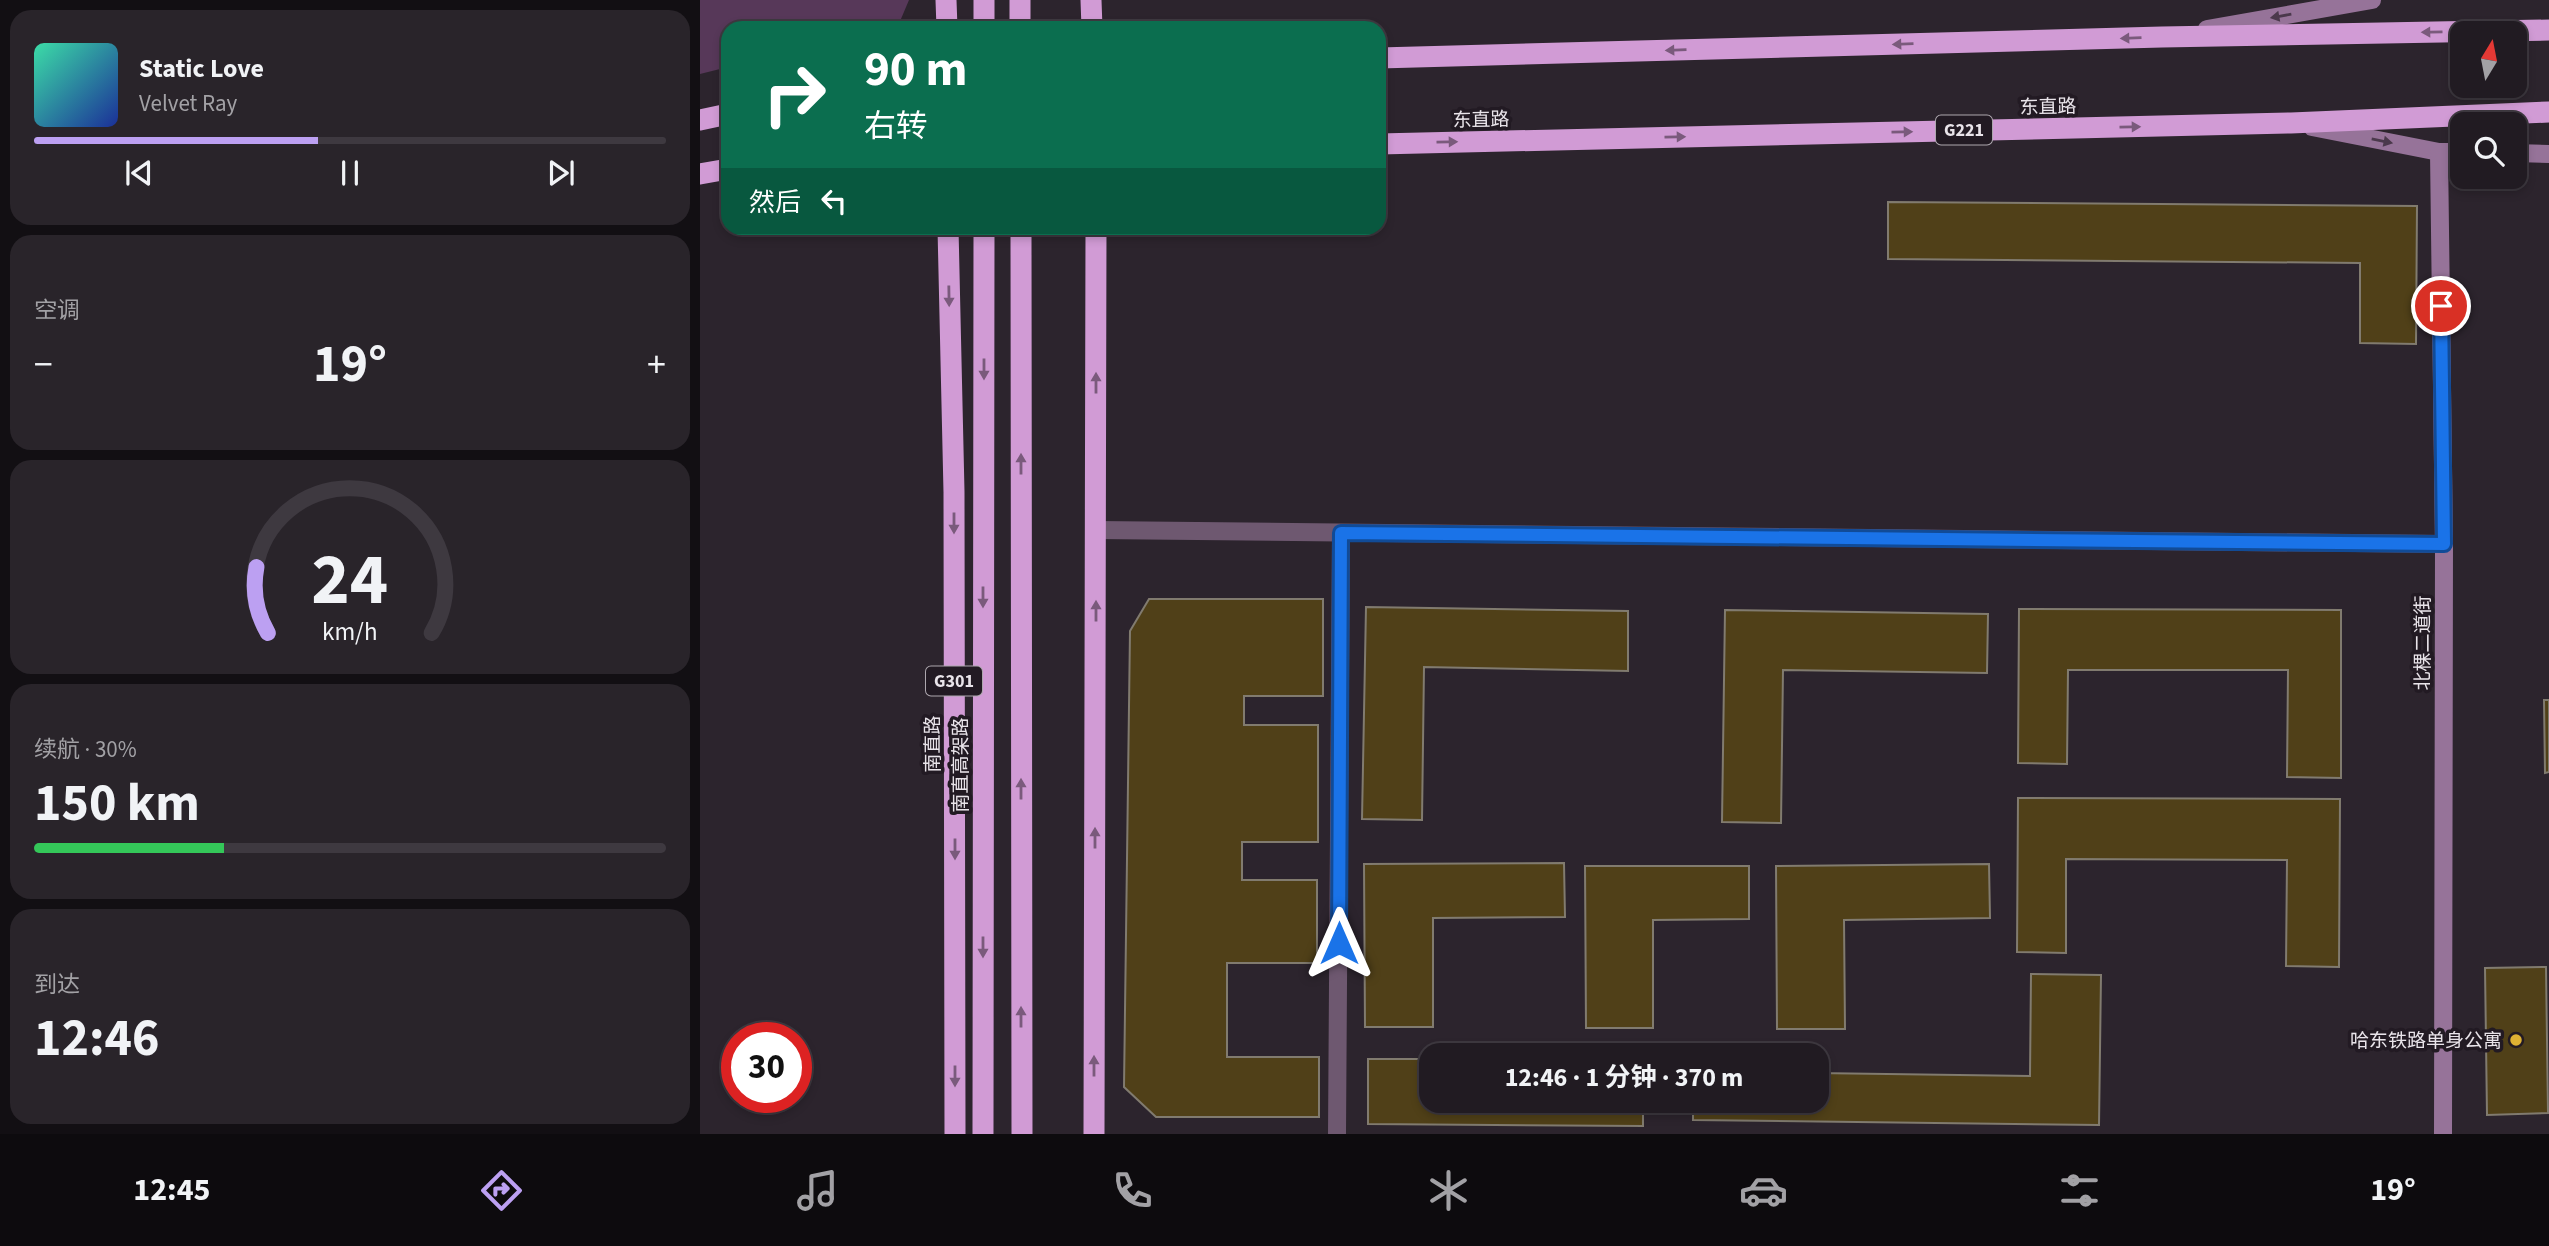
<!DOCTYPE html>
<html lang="zh">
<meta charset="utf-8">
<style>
:root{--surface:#211b22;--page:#29242a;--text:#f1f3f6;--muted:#a2a1a5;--line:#3e3940;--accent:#bca0f2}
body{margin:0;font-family:"Source Sans 3","Noto Sans SC",sans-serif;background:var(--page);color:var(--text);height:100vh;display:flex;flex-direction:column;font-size:26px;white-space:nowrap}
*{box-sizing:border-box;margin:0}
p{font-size:23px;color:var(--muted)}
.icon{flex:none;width:38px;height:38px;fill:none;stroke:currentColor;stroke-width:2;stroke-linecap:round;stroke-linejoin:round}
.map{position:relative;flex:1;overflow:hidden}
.panel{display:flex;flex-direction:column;gap:10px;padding:10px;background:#120f13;width:700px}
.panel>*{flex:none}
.hud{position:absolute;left:21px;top:21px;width:665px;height:214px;border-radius:21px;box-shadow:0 4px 10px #0003,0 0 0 2px var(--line);background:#0b6e4f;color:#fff;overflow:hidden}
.needle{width:46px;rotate:10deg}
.tools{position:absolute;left:1750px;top:21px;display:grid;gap:14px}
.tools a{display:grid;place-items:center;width:77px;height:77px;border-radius:14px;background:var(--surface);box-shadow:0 4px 10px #0003,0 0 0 2px var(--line);font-size:35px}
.speed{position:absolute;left:21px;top:1022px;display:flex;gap:14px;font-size:35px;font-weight:700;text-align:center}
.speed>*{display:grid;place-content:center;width:91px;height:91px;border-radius:50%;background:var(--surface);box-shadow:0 4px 10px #0003,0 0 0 2px var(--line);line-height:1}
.speed .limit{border:10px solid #d22;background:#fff;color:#111}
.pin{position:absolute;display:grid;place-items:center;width:60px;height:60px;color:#fff;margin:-30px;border:4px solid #fff;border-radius:50%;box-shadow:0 2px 7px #0007}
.me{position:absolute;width:77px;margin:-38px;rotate:0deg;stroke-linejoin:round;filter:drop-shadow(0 0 5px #0008)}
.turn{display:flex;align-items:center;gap:24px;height:147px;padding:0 28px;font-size:32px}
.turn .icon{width:91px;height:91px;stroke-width:2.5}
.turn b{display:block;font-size:49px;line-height:60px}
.then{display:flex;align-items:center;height:66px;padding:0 28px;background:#0003;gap:14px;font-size:26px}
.big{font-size:52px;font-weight:700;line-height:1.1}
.panel .card{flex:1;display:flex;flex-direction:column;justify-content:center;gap:10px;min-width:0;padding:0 24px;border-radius:21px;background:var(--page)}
.panel .dial{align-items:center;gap:0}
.dial svg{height:182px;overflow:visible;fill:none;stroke:var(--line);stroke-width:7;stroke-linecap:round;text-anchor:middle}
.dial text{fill:var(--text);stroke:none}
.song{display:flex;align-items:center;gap:21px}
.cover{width:84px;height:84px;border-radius:10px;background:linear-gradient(135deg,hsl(160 70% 55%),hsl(230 70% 35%))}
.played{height:7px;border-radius:4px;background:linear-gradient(90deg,var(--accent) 45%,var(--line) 45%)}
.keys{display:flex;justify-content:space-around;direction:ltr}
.heat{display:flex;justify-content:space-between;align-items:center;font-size:38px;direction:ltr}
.charge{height:10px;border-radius:5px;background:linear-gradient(90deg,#34c759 30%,var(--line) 0)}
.trip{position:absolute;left:719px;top:1043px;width:410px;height:70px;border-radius:21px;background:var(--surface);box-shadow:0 4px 10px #0003,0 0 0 2px var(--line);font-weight:700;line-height:70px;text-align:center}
.tab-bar{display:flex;height:112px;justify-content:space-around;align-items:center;background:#0d0b0e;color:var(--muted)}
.tab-bar .icon{width:49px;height:49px}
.tab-bar .on{color:var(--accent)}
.tab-bar b{font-size:32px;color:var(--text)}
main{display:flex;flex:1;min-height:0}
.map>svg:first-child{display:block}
.green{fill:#573859}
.building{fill:#504018;stroke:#817b6f;stroke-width:2}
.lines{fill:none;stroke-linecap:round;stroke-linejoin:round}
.street{stroke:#6e5870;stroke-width:18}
.secondary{stroke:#967399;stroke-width:18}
.highway{stroke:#d19bd5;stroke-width:21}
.oneway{fill:#4b394c}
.oneway2{fill:#7a5a7c}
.route-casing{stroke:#114b97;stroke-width:18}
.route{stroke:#1a73e8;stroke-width:12}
.poi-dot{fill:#deb133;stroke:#221a23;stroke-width:2.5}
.labels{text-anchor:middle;stroke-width:7;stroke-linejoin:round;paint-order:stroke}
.shield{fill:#221a23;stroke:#ada7ae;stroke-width:2}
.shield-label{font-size:18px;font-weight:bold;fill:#e9e4ea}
.street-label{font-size:19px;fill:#e9e4ea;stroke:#221a23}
.poi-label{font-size:19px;fill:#e9e4ea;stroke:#221a23;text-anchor:end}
</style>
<main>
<section class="panel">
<div class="card">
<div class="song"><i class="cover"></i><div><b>Static Love</b><p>Velvet Ray</p></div></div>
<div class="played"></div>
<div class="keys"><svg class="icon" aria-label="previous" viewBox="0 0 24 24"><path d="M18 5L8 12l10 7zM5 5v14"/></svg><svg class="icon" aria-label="pause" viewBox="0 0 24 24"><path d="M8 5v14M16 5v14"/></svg><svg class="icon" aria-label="next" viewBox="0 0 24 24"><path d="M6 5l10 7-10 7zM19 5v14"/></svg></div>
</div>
<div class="card"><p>空调</p>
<div class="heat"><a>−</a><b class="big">19°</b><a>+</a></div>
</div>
<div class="card dial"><svg viewBox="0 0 100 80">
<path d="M14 69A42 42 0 1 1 86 69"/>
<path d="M14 69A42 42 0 0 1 9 40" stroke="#bca0f2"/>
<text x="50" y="56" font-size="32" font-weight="700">24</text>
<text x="50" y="72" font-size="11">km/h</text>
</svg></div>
<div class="card"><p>续航 · 30%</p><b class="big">150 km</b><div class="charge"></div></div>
<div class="card"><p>到达</p><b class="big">12:46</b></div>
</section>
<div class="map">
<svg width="1849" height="1134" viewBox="0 0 1849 1134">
<rect width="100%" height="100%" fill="#2c242d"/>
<path class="green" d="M 0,0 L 209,0 L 198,26 L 188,28 L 28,28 L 28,67 L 0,74 Z"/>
<g class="building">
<path d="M 1188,202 L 1717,206 L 1716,344 L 1660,343 L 1660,263 L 1188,259 Z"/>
<path d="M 449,599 L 623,599 L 623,696 L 544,696 L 544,725 L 618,725 L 618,842 L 542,842 L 542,880 L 617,880 L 617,963 L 527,963 L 527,1057 L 619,1057 L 619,1117 L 456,1117 L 424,1087 L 430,631 Z"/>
<path d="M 666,607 L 928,611 L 928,671 L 724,667 L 722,820 L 662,819 Z"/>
<path d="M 1319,609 L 1641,610 L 1641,778 L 1587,777 L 1588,670 L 1368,670 L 1367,764 L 1318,763 Z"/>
<path d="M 1025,610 L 1288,614 L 1287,673 L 1083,670 L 1081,823 L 1022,822 Z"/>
<path d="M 1844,700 L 1849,700 L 1849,772 L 1845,773 Z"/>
<path d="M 1318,798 L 1640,799 L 1639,967 L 1586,966 L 1587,860 L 1366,859 L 1366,953 L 1317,952 Z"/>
<path d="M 864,863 L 865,917 L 733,918 L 733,1027 L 665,1027 L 664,864 Z"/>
<path d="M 1289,864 L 1290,918 L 1144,920 L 1145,1029 L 1077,1029 L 1076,866 Z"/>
<path d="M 885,866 L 1049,866 L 1049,919 L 953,920 L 953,1028 L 886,1028 Z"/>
<path d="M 1846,967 L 1848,1113 L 1787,1115 L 1785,968 Z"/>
<path d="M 1331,974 L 1401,975 L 1399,1125 L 993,1120 L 993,1101 L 1116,1101 L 1116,1073 L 1330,1076 Z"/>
<path d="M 668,1059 L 732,1059 L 732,1101 L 943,1101 L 943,1126 L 668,1124 Z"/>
</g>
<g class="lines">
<g class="street">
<path d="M 396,530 L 1744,544"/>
<path d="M 637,1134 L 641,533"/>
</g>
<g class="secondary">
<path d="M 1507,29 L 1672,0"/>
<path d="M 1612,127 L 1739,152 L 1762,152"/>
<path d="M 1739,152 L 1744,544 L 1743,1134"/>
<path d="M 1815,153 L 1849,154"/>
</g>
<g class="highway">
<path d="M 246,0 L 247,28"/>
<path d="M 320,0 L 320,28"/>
<path d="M 391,0 L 392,28"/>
<path d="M 284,28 L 284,0"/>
<path d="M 679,58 L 1462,37 L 1849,30"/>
<path d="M 0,120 L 28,114"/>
<path d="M 679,144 L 1591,123 L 1849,112"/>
<path d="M 0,174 L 28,169"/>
<path d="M 248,228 L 254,492 L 255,1134"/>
<path d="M 321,228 L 322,1134"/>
<path d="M 283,1134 L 284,228"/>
<path d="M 394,1134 L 396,228"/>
</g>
</g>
<defs><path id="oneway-solid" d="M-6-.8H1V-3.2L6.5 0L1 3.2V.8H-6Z" transform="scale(1.75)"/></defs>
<g class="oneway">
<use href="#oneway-solid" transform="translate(1581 16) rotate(170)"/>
<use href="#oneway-solid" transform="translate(1682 141) rotate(11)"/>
</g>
<g class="oneway2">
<use href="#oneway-solid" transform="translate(1732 32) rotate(179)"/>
<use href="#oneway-solid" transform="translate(1431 38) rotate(178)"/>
<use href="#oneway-solid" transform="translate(1203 44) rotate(178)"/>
<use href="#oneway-solid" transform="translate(976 50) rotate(178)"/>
<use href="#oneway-solid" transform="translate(1430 127) rotate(-1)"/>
<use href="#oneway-solid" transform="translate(1202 132) rotate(-1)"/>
<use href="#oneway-solid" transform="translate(975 137) rotate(-1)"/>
<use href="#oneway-solid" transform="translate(747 142) rotate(-1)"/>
<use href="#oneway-solid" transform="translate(249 296) rotate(89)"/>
<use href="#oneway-solid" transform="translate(284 369) rotate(90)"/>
<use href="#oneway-solid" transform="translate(396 383) rotate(-90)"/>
<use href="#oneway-solid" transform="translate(321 464) rotate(-90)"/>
<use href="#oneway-solid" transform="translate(254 523) rotate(90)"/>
<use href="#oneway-solid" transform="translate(283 597) rotate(90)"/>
<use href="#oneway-solid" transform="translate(396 611) rotate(-90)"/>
<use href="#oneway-solid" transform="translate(321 789) rotate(-90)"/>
<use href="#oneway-solid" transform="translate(395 838) rotate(-90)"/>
<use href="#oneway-solid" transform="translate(255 849) rotate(90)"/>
<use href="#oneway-solid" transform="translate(283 947) rotate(90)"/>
<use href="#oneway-solid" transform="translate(321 1017) rotate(-90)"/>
<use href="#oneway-solid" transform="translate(394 1066) rotate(-90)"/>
<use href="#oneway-solid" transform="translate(255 1076) rotate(90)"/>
</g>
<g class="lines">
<g class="route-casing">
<path id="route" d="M 639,943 L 641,533 L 1744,544 L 1741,306"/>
</g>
<use href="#route" class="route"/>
</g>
<circle class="poi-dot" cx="1816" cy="1040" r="7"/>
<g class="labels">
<g class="shield">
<rect x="1236" y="115.5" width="56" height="29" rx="5"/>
<rect x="226" y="666.5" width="56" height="29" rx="5"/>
</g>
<g class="shield-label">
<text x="1264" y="136">G221</text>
<text x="254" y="687">G301</text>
</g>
<g class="street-label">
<text transform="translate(1348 106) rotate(-1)" y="7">东直路</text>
<text transform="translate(781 119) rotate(-1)" y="7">东直路</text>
<text transform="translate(1722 643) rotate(-90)" y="7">北棵二道街</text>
<text transform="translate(232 744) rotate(-90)" y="7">南直路</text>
<text transform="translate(260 765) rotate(-90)" y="7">南直高架路</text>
</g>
<g class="poi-label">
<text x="1802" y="1047">哈东铁路单身公寓</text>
</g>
</g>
</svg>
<div class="tools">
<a><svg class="needle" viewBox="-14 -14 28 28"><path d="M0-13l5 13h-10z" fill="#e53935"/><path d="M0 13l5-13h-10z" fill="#a2a1a5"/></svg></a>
<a><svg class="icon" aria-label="search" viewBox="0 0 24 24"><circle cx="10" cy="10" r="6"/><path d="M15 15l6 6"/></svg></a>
</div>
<div class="speed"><div class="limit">30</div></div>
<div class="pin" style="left:1741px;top:306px;background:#d93025"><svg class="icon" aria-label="arrive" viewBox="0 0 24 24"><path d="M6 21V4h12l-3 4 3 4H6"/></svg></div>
<svg class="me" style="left:639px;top:943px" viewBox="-20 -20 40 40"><path d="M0-17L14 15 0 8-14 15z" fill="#1a73e8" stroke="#fff" stroke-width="4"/></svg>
<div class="trip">12:46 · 1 分钟 · 370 m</div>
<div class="hud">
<div class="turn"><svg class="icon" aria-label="right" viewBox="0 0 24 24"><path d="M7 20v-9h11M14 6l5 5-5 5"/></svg><div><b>90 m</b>右转</div></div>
<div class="then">然后<svg class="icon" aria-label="left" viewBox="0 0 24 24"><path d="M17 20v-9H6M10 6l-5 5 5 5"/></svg></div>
</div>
</div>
</main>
<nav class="tab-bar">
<b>12:45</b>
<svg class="icon on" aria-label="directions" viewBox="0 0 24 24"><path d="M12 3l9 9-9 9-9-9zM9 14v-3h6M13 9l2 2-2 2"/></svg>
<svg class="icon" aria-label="music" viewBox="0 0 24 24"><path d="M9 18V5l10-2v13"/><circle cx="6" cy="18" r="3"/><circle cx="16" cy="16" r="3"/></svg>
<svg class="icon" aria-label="phone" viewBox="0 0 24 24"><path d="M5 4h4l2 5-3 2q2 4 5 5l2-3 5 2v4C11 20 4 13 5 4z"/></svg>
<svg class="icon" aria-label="climate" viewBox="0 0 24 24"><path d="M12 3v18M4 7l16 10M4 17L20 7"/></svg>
<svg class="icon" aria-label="car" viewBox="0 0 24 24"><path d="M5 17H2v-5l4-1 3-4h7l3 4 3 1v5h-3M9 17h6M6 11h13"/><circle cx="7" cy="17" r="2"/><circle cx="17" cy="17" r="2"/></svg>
<svg class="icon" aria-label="filters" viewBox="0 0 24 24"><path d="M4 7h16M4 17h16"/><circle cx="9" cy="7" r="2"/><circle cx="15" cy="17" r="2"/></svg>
<b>19°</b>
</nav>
